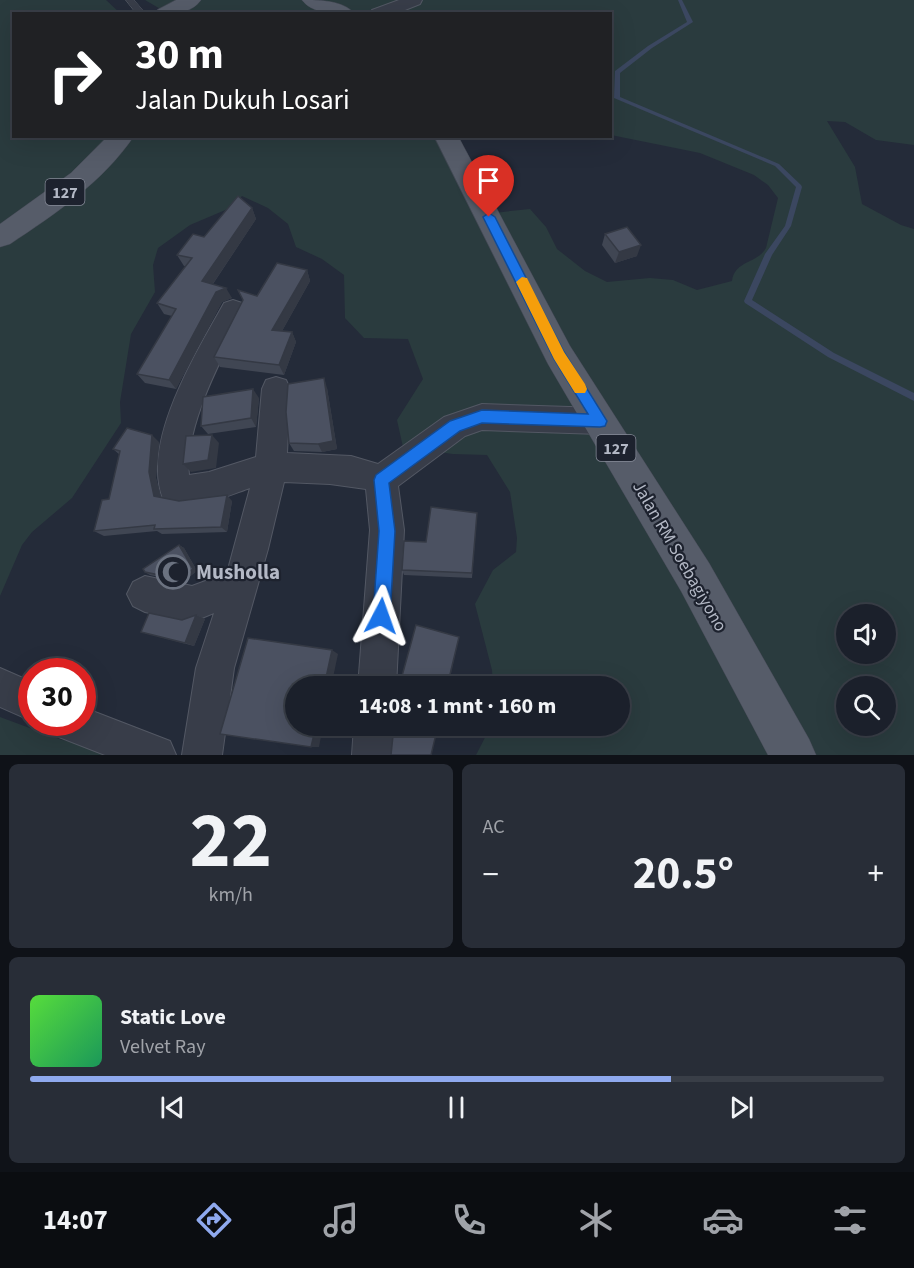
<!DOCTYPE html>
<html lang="id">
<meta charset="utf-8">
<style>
:root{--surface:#1b202b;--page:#282d37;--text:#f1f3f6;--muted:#a0a3a9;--line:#393e47;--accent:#8fa9ee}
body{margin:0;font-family:"Source Sans 3",sans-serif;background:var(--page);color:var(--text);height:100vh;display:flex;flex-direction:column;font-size:22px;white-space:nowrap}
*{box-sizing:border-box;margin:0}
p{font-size:20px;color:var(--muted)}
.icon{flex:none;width:33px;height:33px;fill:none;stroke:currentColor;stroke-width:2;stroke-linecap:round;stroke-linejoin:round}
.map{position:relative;height:755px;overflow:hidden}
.sheet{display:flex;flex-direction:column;gap:9px;padding:9px;background:#0f1218;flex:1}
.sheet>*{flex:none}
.guide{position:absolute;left:12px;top:12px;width:600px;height:126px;border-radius:0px;box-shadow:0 6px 24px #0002,0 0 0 2px var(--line);background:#202124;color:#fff;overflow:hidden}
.fabs{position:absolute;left:836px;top:604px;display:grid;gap:12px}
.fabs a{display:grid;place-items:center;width:60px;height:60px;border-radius:50%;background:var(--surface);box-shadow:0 6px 24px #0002,0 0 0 2px var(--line);font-size:30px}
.speed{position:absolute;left:18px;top:658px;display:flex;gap:12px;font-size:30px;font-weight:700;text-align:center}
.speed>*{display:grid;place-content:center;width:78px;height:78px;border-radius:50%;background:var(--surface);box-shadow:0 6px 24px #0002,0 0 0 2px var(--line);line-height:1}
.speed .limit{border:9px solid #d22;background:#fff;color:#111}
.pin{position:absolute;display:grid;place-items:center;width:51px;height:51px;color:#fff;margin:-62px -26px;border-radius:50% 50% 50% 0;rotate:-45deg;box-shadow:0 0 6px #0007}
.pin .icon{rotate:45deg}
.me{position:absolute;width:66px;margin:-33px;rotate:4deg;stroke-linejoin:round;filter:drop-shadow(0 0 4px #0008)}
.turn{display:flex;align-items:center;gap:21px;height:126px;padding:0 24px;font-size:27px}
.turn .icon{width:78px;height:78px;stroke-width:2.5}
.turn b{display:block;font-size:42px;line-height:51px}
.big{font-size:45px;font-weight:700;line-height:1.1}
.sheet .tile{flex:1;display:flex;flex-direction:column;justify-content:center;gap:9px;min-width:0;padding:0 21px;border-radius:9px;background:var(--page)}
.sheet .dial{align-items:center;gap:0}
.dial b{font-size:78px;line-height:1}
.song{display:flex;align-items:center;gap:18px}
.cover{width:72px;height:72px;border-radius:9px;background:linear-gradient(135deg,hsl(110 70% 55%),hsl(150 70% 35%))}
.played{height:6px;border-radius:3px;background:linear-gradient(90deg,var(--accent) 75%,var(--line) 75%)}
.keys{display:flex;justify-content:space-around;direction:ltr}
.heat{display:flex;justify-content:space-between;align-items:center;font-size:33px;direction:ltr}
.sheet .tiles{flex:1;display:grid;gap:9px;grid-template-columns:1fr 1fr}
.tile:last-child{grid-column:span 2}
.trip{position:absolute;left:285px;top:676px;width:345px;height:60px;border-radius:30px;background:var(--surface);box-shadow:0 6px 24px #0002,0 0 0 2px var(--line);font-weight:700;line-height:60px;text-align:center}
.tabs{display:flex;height:96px;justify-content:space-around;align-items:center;background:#0b0d11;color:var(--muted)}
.tabs .icon{width:42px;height:42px}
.tabs .current{color:var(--accent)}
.tabs b{font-size:27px;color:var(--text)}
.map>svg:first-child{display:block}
.green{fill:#2a3b3e;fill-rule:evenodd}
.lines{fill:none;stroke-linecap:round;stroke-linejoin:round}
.stream{fill:#3b4760;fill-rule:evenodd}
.service-casing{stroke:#535864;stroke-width:1}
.minor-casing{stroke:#535864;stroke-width:2}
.primary-casing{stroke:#414652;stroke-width:1}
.service{fill:#383d49;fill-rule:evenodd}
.minor{fill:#383d49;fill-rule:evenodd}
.primary{fill:#565c69;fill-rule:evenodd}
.wall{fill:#404653}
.shaded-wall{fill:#343944}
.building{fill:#4b5161;stroke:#343944;stroke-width:1.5}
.route{fill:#1a73e8;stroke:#114b97;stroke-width:1.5}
.slow{fill:#f59e0b}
.labels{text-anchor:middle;stroke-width:4.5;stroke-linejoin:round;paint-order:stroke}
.shield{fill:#1d222e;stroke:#868b98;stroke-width:1.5}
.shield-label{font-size:16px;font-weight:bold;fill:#b3b8c5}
.street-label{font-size:18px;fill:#b3b8c5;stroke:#1d222e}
.near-poi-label{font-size:21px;font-weight:bold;fill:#b3b8c5;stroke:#1d222e;text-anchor:start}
</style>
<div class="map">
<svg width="914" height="755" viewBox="0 0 914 755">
<rect width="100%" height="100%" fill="#242b39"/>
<g class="green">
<path d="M 0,0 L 106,0 L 120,13 L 14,14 L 14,136 L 443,137 L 474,215 L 530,209 L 546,227 L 557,249 L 585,271 L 607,282 L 650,278 L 673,280 L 697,290 L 732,281 C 735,260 757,264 766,248 L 778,198 L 768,185 L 754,175 L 700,153 L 611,135 L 610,14 L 169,14 L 145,0 L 914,0 L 914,145 L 876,140 L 845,122 L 827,121 L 855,167 L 862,204 L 901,225 L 914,229 L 914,755 L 476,755 L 491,726 L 620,726 L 620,687 L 493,687 L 492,670 L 475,604 L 493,570 L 516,552 L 517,538 L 510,492 L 487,455 L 453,454 L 403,447 L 397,420 L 423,379 L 408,339 L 364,338 L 345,318 L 344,275 L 322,259 L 296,247 L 288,224 L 268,208 L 242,196 L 230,208 L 190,225 L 158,248 L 153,265 L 155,292 L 131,334 L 120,402 L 121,423 L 72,498 L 32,532 L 22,545 L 0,596 ZM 846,615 L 885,615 L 885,654 L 846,654 ZM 846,687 L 885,687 L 885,726 L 846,726 Z"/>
<path d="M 0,717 L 62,740 L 97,746 L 113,755 L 0,755 Z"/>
</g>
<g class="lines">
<path class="stream" d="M 678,0 L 682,0 L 693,22 L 652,48 L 620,73 L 620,97 L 779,164 L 801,185 L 802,187 L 791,226 L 772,255 L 752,300 L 834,353 L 914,393 L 914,401 L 828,357 L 745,303 L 744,301 L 765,254 L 785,226 L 796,187 L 775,166 L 614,98 L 615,71 L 648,46 L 687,22 Z"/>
<g class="service-casing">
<path id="service" d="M 126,0 L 134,0 L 146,14 L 137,14 Z"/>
</g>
<g class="minor-casing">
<g id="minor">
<path d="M 399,0 L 422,0 L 420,4 L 395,14 L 370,14 L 372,10 Z"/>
<path d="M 233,300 L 242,303 L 246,310 C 224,353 184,426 189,475 L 209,472 L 256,457 L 262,389 L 266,380 L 276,377 L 286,380 L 290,389 L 287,453 L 351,456 L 378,464 L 444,417 L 482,404 L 600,408 L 611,412 L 615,421 L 611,430 L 600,434 L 482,430 L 465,436 L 398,486 L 404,530 L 396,687 L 358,687 L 370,530 L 366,489 L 330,484 L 284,482 L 268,549 L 234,668 L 222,755 L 182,755 L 196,668 L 214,613 L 192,622 L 145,612 L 133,606 L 127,594 L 133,582 L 145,576 L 192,586 L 227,573 L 250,488 C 222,498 193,512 164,501 C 139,444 197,352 224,303 Z"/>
<path d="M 0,668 L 32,682 L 32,721 L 0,707 Z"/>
<path d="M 82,707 L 170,741 L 176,755 L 105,755 L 59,737 L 53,723 L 82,723 Z"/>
<path d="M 354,726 L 394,726 L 392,755 L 352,755 Z"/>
</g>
</g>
<g class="primary-casing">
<g id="primary">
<path d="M 176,0 L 201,0 C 190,15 171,14 154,14 L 157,10 Z"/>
<path d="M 302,0 C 319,0 343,0 355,14 C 338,14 313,15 302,0 Z"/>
<path d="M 108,136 L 134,136 C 103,182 55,214 10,244 L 0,247 L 0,224 L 71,173 Z"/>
<path d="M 434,136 L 458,136 L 570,346 L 709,563 L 809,739 L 816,755 L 768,755 L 681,591 L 548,364 Z"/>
</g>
</g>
<use href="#service" class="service"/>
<use href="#minor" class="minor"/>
<use href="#primary" class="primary"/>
</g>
<g class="wall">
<path d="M 252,208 L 256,219 L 213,284 L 232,298 L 222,302 L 176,389 L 145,383 L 137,374 L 172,316 L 164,314 L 157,303 L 186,266 L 184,266 L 177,255 L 204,237 Z"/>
<path d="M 605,234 L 637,256 L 615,263 L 602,245 Z"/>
<path d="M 307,270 L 310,281 L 282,331 L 292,332 L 296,342 L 284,375 L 220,367 L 214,357 L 243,300 L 257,296 Z"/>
<path d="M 327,388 L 337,449 L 322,452 L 294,451 L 289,443 Z"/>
<path d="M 259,398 L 256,427 L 208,434 L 201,426 Z"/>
<path d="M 159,442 L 156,478 L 161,497 L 179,501 L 232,501 L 227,532 L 162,534 L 157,531 L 104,536 L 94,531 L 109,499 L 120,455 L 113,449 Z"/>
<path d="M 477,513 L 472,578 L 404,575 L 402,570 L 426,542 Z"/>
<path d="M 179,545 L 184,548 L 197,571 L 182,582 L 150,575 L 145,572 Z"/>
<path d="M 196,615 L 205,619 L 194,646 L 141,632 L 182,620 Z"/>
</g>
<g class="shaded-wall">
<path d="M 252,208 L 256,219 L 208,291 L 202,281 Z"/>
<path d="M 641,245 L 637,256 L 615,263 L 619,252 Z"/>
<path d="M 307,270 L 310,281 L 277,340 L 272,330 Z"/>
<path d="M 226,288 L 232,298 L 222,302 L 176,389 L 169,380 L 216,292 Z"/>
<path d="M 292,332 L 296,342 L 284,375 L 279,365 Z"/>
<path d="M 324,378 L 327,388 L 337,449 L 322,452 L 318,444 Z"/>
<path d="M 253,389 L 259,398 L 256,427 L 251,418 Z"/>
<path d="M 152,435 L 159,442 L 156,478 L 162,502 L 154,496 L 149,472 Z"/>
<path d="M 212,435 L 219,443 L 216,468 L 191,472 L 183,464 Z"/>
<path d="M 227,495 L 232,501 L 227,532 L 221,527 Z"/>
<path d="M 179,545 L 184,548 L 197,571 L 182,582 L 178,579 Z"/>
<path d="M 196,615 L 205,619 L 194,646 L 185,643 Z"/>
<path d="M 459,637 L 448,687 L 447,687 Z"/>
<path d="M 332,650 L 338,654 L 331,687 L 324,687 Z"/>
<path d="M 316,726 L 323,726 L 319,747 L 311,747 Z"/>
</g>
<g class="building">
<path d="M 238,196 L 252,208 L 202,281 L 226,288 L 216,292 L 169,380 L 137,374 L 176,309 L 157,303 L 192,258 L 177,255 L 193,234 L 204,237 Z"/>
<path d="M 627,227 L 641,245 L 619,252 L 605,234 Z"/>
<path d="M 277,263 L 307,270 L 272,330 L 292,332 L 279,365 L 214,357 L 243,300 L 238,290 L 257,296 Z"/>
<path d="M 324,378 L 333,441 L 318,444 L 289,443 L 286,412 L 288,384 Z"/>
<path d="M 253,389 L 251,418 L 201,426 L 203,397 Z"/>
<path d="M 127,428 L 152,435 L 149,472 L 154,496 L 179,501 L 227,495 L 221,527 L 154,529 L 155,525 L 94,531 L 102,500 L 109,499 L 120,451 L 113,449 Z"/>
<path d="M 212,435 L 208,460 L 183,464 L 186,436 Z"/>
<path d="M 431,507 L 477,513 L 472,573 L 402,570 L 404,541 L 426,542 Z"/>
<path d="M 179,545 L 193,569 L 178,579 L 145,572 L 143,569 Z"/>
<path d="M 149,613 L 182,620 L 196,615 L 185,643 L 141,632 Z"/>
<path d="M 416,625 L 459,637 L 447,687 L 399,687 Z"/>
<path d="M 248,638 L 332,650 L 324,687 L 296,687 L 296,726 L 316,726 L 311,747 L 220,734 Z"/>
<path d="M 394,726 L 438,726 L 431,755 L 391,755 Z"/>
</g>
<path class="route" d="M 489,213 L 495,217 L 564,352 L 607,421 L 605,426 L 600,427 L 482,423 L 460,431 L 389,483 L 395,531 L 390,616 L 388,623 L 381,625 L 375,623 L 373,616 L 379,531 L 374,480 L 376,475 L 450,421 L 482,410 L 588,414 L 554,359 L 483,217 Z"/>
<path class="slow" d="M 522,277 L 527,278 L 564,352 L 585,384 L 587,389 L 585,393 L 575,393 L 554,359 L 516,282 Z"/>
<defs>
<g id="mosque-ring" transform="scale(1.725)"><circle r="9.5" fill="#1d222e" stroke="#6b7280" stroke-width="1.5"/><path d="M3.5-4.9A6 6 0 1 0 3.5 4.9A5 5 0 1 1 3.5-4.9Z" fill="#6b7280"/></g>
</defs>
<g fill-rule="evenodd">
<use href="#mosque-ring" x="173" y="572"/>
</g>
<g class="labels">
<g class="shield">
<rect x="45.5" y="179" width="39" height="26" rx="4.5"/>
<rect x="596.5" y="435" width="39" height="26" rx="4.5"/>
</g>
<g class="shield-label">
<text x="65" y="198">127</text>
<text x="616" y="454">127</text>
</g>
<g class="street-label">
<text transform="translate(680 556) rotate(60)" y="6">Jalan RM Soebagiyono</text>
</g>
<g class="near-poi-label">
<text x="196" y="579">Musholla</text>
</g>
</g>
</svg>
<div class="fabs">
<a><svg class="icon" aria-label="sound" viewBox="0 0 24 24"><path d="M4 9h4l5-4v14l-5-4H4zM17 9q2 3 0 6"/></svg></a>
<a><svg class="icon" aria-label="search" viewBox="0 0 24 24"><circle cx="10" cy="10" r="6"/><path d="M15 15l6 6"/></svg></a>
</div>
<div class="speed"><div class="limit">30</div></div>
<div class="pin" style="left:489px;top:217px;background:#d93025"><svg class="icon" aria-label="arrive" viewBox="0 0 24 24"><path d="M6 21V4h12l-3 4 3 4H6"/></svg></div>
<svg class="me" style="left:381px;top:616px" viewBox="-20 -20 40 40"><path d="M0-17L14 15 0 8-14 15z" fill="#1a73e8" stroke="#fff" stroke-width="4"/></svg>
<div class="trip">14:08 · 1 mnt · 160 m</div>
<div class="guide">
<div class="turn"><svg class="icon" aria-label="right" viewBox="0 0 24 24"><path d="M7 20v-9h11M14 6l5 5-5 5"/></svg><div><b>30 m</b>Jalan Dukuh Losari</div></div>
</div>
</div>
<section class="sheet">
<div class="tiles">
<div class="tile dial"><b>22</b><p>km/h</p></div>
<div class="tile"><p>AC</p>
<div class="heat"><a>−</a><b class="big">20.5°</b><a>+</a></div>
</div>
<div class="tile">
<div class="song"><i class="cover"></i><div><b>Static Love</b><p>Velvet Ray</p></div></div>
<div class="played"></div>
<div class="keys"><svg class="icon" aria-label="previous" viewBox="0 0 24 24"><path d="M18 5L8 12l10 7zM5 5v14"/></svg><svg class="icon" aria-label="pause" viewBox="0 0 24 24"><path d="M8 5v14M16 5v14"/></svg><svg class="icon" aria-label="next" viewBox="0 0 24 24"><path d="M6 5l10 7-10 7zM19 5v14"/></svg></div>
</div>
</div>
</section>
<nav class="tabs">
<b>14:07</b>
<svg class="icon current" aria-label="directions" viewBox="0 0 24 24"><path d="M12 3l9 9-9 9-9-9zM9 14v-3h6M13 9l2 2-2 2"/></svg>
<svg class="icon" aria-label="music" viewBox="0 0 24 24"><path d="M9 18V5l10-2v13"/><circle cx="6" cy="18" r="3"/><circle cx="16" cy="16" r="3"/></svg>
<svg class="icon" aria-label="phone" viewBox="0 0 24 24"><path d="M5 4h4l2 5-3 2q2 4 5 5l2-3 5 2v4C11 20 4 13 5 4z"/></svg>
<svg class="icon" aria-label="climate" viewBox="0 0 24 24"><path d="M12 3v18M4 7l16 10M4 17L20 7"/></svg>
<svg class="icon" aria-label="car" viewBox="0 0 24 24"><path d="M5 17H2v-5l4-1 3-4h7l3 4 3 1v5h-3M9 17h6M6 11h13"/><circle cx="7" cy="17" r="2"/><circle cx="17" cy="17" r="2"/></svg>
<svg class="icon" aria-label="filters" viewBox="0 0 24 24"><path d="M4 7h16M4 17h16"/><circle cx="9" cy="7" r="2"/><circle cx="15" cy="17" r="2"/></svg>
</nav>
